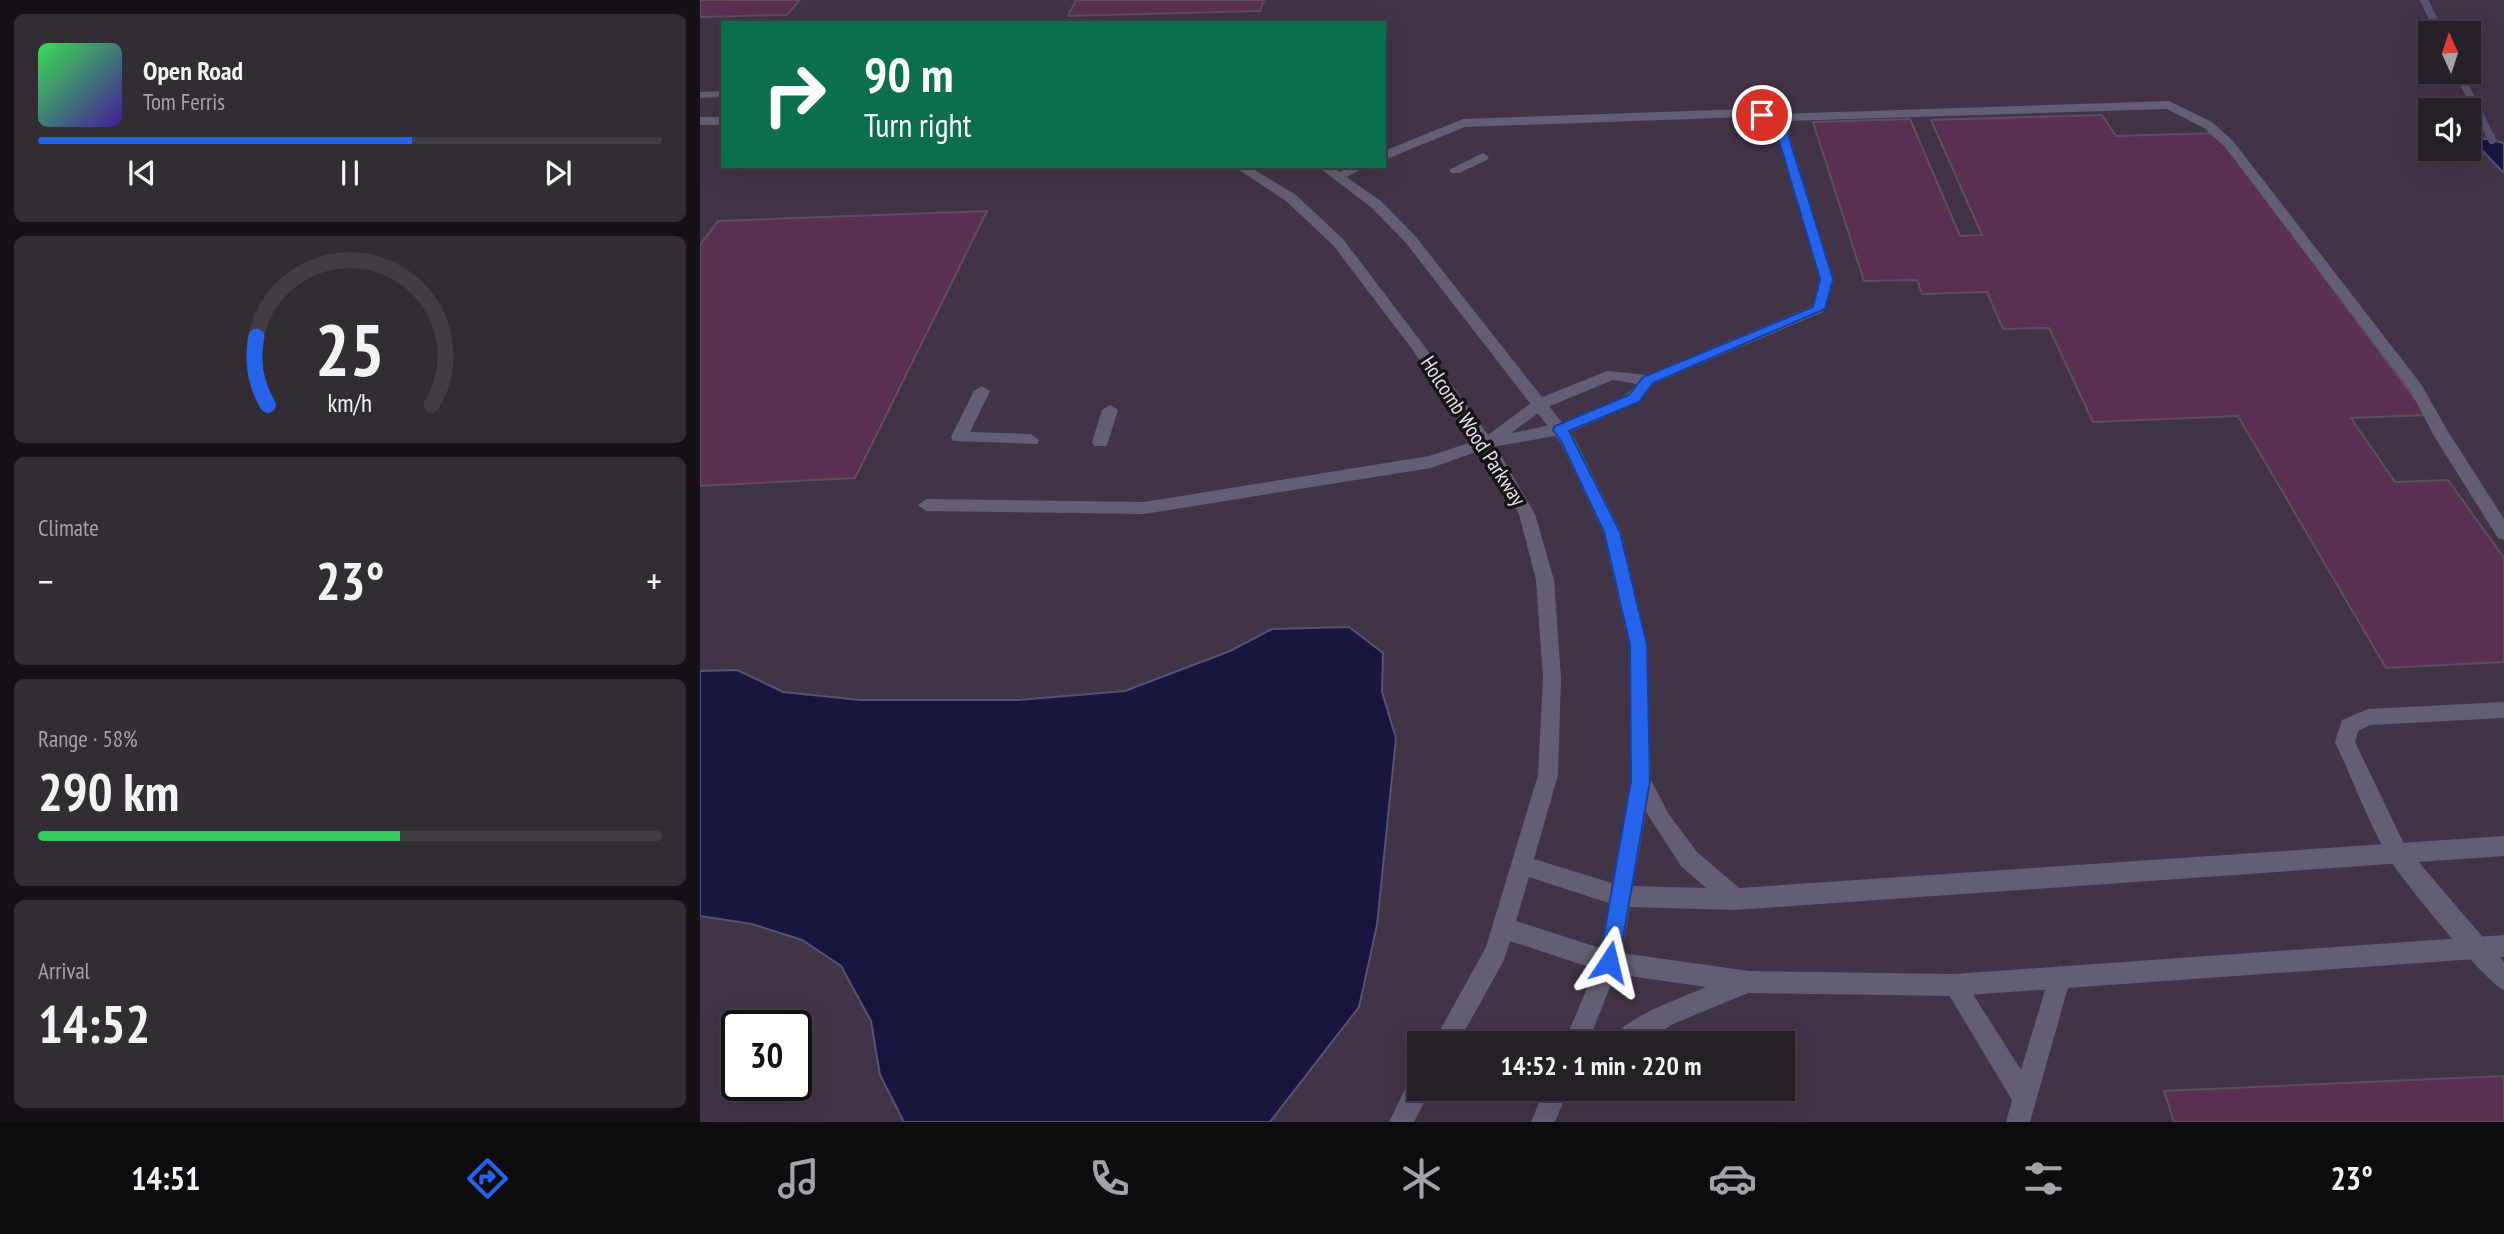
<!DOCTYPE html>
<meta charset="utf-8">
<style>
:root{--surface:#261f28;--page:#322c34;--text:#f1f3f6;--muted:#a4a2a8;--line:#423d45;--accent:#2563eb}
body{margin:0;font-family:"PT Sans Narrow",sans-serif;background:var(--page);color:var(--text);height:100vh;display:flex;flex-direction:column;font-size:26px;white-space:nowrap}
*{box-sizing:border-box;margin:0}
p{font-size:23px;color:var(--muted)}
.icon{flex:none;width:38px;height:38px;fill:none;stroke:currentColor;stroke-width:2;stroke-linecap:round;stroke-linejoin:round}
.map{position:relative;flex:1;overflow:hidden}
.sheet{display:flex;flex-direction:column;gap:14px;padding:14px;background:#151116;width:700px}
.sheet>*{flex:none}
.hud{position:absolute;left:21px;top:21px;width:665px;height:147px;border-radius:0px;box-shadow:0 7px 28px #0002,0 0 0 2px var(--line);background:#0b6e4f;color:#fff;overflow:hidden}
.needle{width:46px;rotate:357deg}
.fabs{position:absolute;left:1718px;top:21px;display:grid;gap:14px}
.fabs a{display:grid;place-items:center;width:63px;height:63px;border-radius:0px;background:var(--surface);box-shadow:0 7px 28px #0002,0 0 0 2px var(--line);font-size:35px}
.speed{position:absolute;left:21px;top:1010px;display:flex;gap:14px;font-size:35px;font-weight:700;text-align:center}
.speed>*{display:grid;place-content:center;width:91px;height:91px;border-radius:50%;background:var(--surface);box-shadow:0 7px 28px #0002,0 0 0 2px var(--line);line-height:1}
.speed .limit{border:4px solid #111;border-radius:10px;background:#fff;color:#111}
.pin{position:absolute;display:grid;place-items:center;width:60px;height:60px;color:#fff;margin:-30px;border:4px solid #fff;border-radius:50%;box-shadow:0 2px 7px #0007}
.me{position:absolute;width:77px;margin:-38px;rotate:10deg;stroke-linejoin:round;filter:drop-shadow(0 0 5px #0008)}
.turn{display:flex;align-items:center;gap:24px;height:147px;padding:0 28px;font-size:32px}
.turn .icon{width:91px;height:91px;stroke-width:2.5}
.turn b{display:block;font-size:49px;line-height:60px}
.big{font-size:52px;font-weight:700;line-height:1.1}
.sheet .tile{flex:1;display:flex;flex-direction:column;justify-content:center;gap:10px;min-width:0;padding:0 24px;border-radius:10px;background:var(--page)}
.sheet .dial{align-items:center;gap:0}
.dial svg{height:182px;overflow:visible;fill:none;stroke:var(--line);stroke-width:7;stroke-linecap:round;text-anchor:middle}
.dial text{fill:var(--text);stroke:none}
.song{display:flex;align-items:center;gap:21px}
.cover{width:84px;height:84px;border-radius:10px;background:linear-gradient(135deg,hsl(130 70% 55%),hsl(260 70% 35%))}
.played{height:7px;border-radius:4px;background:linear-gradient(90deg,var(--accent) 60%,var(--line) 60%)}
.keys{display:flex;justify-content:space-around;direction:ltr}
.heat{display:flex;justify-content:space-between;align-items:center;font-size:38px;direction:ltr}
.charge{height:10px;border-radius:5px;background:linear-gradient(90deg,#34c759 58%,var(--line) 0)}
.trip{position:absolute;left:707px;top:1031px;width:388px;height:70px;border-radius:0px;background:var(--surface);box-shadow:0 7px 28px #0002,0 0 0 2px var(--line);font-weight:700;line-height:70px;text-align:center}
.dock{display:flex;height:112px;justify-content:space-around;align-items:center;background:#0f0c10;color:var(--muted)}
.dock .icon{width:49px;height:49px}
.dock .active{color:var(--accent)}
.dock b{font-size:32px;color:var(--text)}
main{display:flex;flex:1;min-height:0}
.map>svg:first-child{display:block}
.built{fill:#413446;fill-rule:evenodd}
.water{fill:#16163f;stroke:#555372;stroke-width:2}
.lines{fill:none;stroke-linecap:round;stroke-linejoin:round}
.stream{stroke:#555372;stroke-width:8}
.building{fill:#5a3151;stroke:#5e4f5a;stroke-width:2}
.lane{fill:#645e74;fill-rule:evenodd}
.street{fill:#645e74;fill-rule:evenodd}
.route{fill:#2563eb;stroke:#184099;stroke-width:2}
.labels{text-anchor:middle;stroke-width:7;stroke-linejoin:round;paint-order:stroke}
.street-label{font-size:21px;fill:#e7e1e9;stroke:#181319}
</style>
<main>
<section class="sheet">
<div class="tile">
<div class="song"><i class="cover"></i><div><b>Open Road</b><p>Tom Ferris</p></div></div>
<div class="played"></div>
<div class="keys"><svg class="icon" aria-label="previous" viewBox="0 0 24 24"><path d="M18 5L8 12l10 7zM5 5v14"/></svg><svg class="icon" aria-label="pause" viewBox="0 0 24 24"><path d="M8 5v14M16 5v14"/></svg><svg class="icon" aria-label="next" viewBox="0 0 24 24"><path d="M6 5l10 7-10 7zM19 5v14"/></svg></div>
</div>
<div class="tile dial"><svg viewBox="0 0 100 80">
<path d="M14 69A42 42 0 1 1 86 69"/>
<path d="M14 69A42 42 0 0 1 9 39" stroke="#2563eb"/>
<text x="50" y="56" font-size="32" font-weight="700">25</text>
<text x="50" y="72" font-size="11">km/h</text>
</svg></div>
<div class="tile"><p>Climate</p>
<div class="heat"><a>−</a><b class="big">23°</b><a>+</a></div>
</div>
<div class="tile"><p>Range · 58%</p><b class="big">290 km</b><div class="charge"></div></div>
<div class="tile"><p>Arrival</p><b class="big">14:52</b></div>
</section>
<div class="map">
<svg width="1804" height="1122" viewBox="0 0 1804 1122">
<rect width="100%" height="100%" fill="#322936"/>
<path class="built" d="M 0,0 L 1804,0 L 1804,1122 L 0,1122 ZM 23,23 L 684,23 L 684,166 L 23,166 ZM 1731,33 L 1769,33 L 1769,72 L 1731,72 ZM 1731,110 L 1769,110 L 1769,149 L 1731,149 ZM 37,1026 L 96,1026 L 96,1085 L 37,1085 ZM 719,1043 L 1083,1043 L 1083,1088 L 719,1088 Z"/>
<g class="water">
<path d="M 1771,139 L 1787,139 L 1804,143 L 1804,173 Z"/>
<path d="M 649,627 L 683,653 L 682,692 L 696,738 L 677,925 L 659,1007 L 570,1122 L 204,1122 L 180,1075 L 171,1021 L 141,966 L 102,940 L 52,924 L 0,916 L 0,671 L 37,670 L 83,692 L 160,700 L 318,700 L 425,691 L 530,651 L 572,629 Z"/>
</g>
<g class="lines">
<g class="stream">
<path d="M 1724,0 L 1740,33"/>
<path d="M 1758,72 L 1792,140"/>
</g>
</g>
<g class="building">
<path d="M 0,0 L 100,0 L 87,15 L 0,17 Z"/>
<path d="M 376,0 L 564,0 L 560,11 L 368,16 Z"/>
<path d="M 1402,115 L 1416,136 L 1517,133 L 1727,415 L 1651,418 L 1695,482 L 1748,480 L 1804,558 L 1804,662 L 1686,668 L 1538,416 L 1393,422 L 1349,328 L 1303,329 L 1287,292 L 1222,294 L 1217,280 L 1164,281 L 1113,122 L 1210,119 L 1260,236 L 1282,235 L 1231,120 Z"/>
<path d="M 287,211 L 155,478 L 0,486 L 0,245 L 18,221 Z"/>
<path d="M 1804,1076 L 1804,1122 L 1474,1122 L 1464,1091 Z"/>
</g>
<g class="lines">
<g class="lane">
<path d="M 1469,101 L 1512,122 L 1533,141 L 1721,384 L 1747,430 L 1804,519 L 1804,540 L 1798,538 L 1734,436 L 1710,390 L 1525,147 L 1504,128 L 1467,109 L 1085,121 L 1134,280 L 1123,312 L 953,384 L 939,402 L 866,434 L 787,448 L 731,468 L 444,514 L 226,511 L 218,505 L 226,499 L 444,502 L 729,456 L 784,438 L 835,400 L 907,371 L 947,375 L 1112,306 L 1120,280 L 1073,121 L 1047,117 L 765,127 L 684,160 L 684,151 L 763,119 L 1047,109 L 1078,114 ZM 913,380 L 937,384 C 915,412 846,427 811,433 L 845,408 Z"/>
<path d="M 783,153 L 789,157 L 787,160 L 759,173 L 751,173 L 749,170 Z"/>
<path d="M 650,166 L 667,166 L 643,179 L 635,179 L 633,176 Z"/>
<path d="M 282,386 L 290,391 L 270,432 L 331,434 L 339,440 L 337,444 L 253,441 L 251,437 L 274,391 Z"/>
<path d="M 410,405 L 418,410 L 408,442 L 406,446 L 394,446 L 392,442 L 402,410 Z"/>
<path d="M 1804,702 L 1804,718 L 1670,725 L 1658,731 L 1655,742 L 1705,846 L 1804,962 L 1804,990 C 1786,983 1701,879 1689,858 C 1668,822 1653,780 1635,742 L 1642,720 L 1668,709 Z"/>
<path d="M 1360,966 L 1368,969 L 1371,977 L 1330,1122 L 1306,1122 L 1312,1100 L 1243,985 L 1246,977 L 1254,974 L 1262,977 L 1321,1070 L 1349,977 L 1352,969 Z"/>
</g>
<g class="street">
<path d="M 23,91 L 23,97 L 0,98 L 0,92 Z"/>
<rect x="0" y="117" width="23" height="8"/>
<path d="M 533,166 L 548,166 L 596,195 L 643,239 L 722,343 L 791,439 L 835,514 L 854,580 L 861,678 L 858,775 L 834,859 L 912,883 L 931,781 L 929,645 L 903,532 L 860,442 L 706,243 L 672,208 L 617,166 L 631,166 L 682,202 L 716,237 L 875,439 L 921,532 L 947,645 L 951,780 L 968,813 L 997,852 L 1039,888 L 1804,836 L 1804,856 L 1035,910 L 930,907 L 922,953 L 1049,971 L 1254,974 L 1804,935 L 1804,957 L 1254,996 L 1048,993 L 973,1024 L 944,1043 L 910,1043 C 920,1018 982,998 1006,987 L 915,974 L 888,1043 L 864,1043 L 895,969 L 810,941 L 804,960 L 758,1043 L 733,1043 L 786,947 L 838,775 L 843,678 L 836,580 L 819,514 L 779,447 L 712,349 L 633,245 L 586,201 ZM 946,812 L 981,866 L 1006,888 L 933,886 ZM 829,877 L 909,903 L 900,948 L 816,921 Z"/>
<path d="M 719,1076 L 719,1088 L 731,1088 L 714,1122 L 689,1122 L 710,1079 Z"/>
<path d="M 845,1088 L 869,1088 L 855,1122 L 831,1122 Z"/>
</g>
</g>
<path class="route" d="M 1062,112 L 1083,118 L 1133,279 L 1125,309 L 953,383 L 939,402 L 869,431 L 920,532 L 947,645 L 950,781 L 919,962 L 916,969 L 909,972 L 902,969 L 899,962 L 931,781 L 930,645 L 904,532 L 861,441 L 853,430 L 855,426 L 929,395 L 943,377 L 1113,307 L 1120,279 L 1073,120 L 1059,118 L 1059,113 Z"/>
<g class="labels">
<g class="street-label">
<text transform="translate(773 431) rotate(57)" y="7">Holcomb Wood Parkway</text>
</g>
</g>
</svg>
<div class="fabs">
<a><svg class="needle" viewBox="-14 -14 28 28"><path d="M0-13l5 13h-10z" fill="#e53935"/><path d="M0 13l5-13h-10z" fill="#a4a2a8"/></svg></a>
<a><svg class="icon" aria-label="sound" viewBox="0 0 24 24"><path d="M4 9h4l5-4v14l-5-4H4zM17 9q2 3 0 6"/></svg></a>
</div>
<div class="speed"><div class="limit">30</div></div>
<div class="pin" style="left:1062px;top:115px;background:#d93025"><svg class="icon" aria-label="arrive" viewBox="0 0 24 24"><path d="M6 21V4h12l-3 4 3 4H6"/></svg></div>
<svg class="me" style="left:909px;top:962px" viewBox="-20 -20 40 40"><path d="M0-17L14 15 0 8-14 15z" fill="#2563eb" stroke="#fff" stroke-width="4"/></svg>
<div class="trip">14:52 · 1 min · 220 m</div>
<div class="hud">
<div class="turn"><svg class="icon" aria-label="right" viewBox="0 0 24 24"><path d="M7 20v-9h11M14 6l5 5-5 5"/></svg><div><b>90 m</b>Turn right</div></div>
</div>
</div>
</main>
<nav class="dock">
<b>14:51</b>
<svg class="icon active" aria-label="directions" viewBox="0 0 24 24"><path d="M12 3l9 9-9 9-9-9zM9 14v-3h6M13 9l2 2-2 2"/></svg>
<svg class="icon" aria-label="music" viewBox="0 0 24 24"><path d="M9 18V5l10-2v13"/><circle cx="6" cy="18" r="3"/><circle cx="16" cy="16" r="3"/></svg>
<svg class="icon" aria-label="phone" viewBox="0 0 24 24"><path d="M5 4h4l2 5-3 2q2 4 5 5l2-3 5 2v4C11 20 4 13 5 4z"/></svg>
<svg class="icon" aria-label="climate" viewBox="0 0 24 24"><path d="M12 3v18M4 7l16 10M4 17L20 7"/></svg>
<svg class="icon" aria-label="car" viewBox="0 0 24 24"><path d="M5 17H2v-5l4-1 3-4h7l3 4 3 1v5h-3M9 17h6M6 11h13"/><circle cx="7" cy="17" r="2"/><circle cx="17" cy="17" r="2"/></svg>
<svg class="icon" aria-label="filters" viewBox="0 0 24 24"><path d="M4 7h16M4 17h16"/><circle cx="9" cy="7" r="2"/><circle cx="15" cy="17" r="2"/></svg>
<b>23°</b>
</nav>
